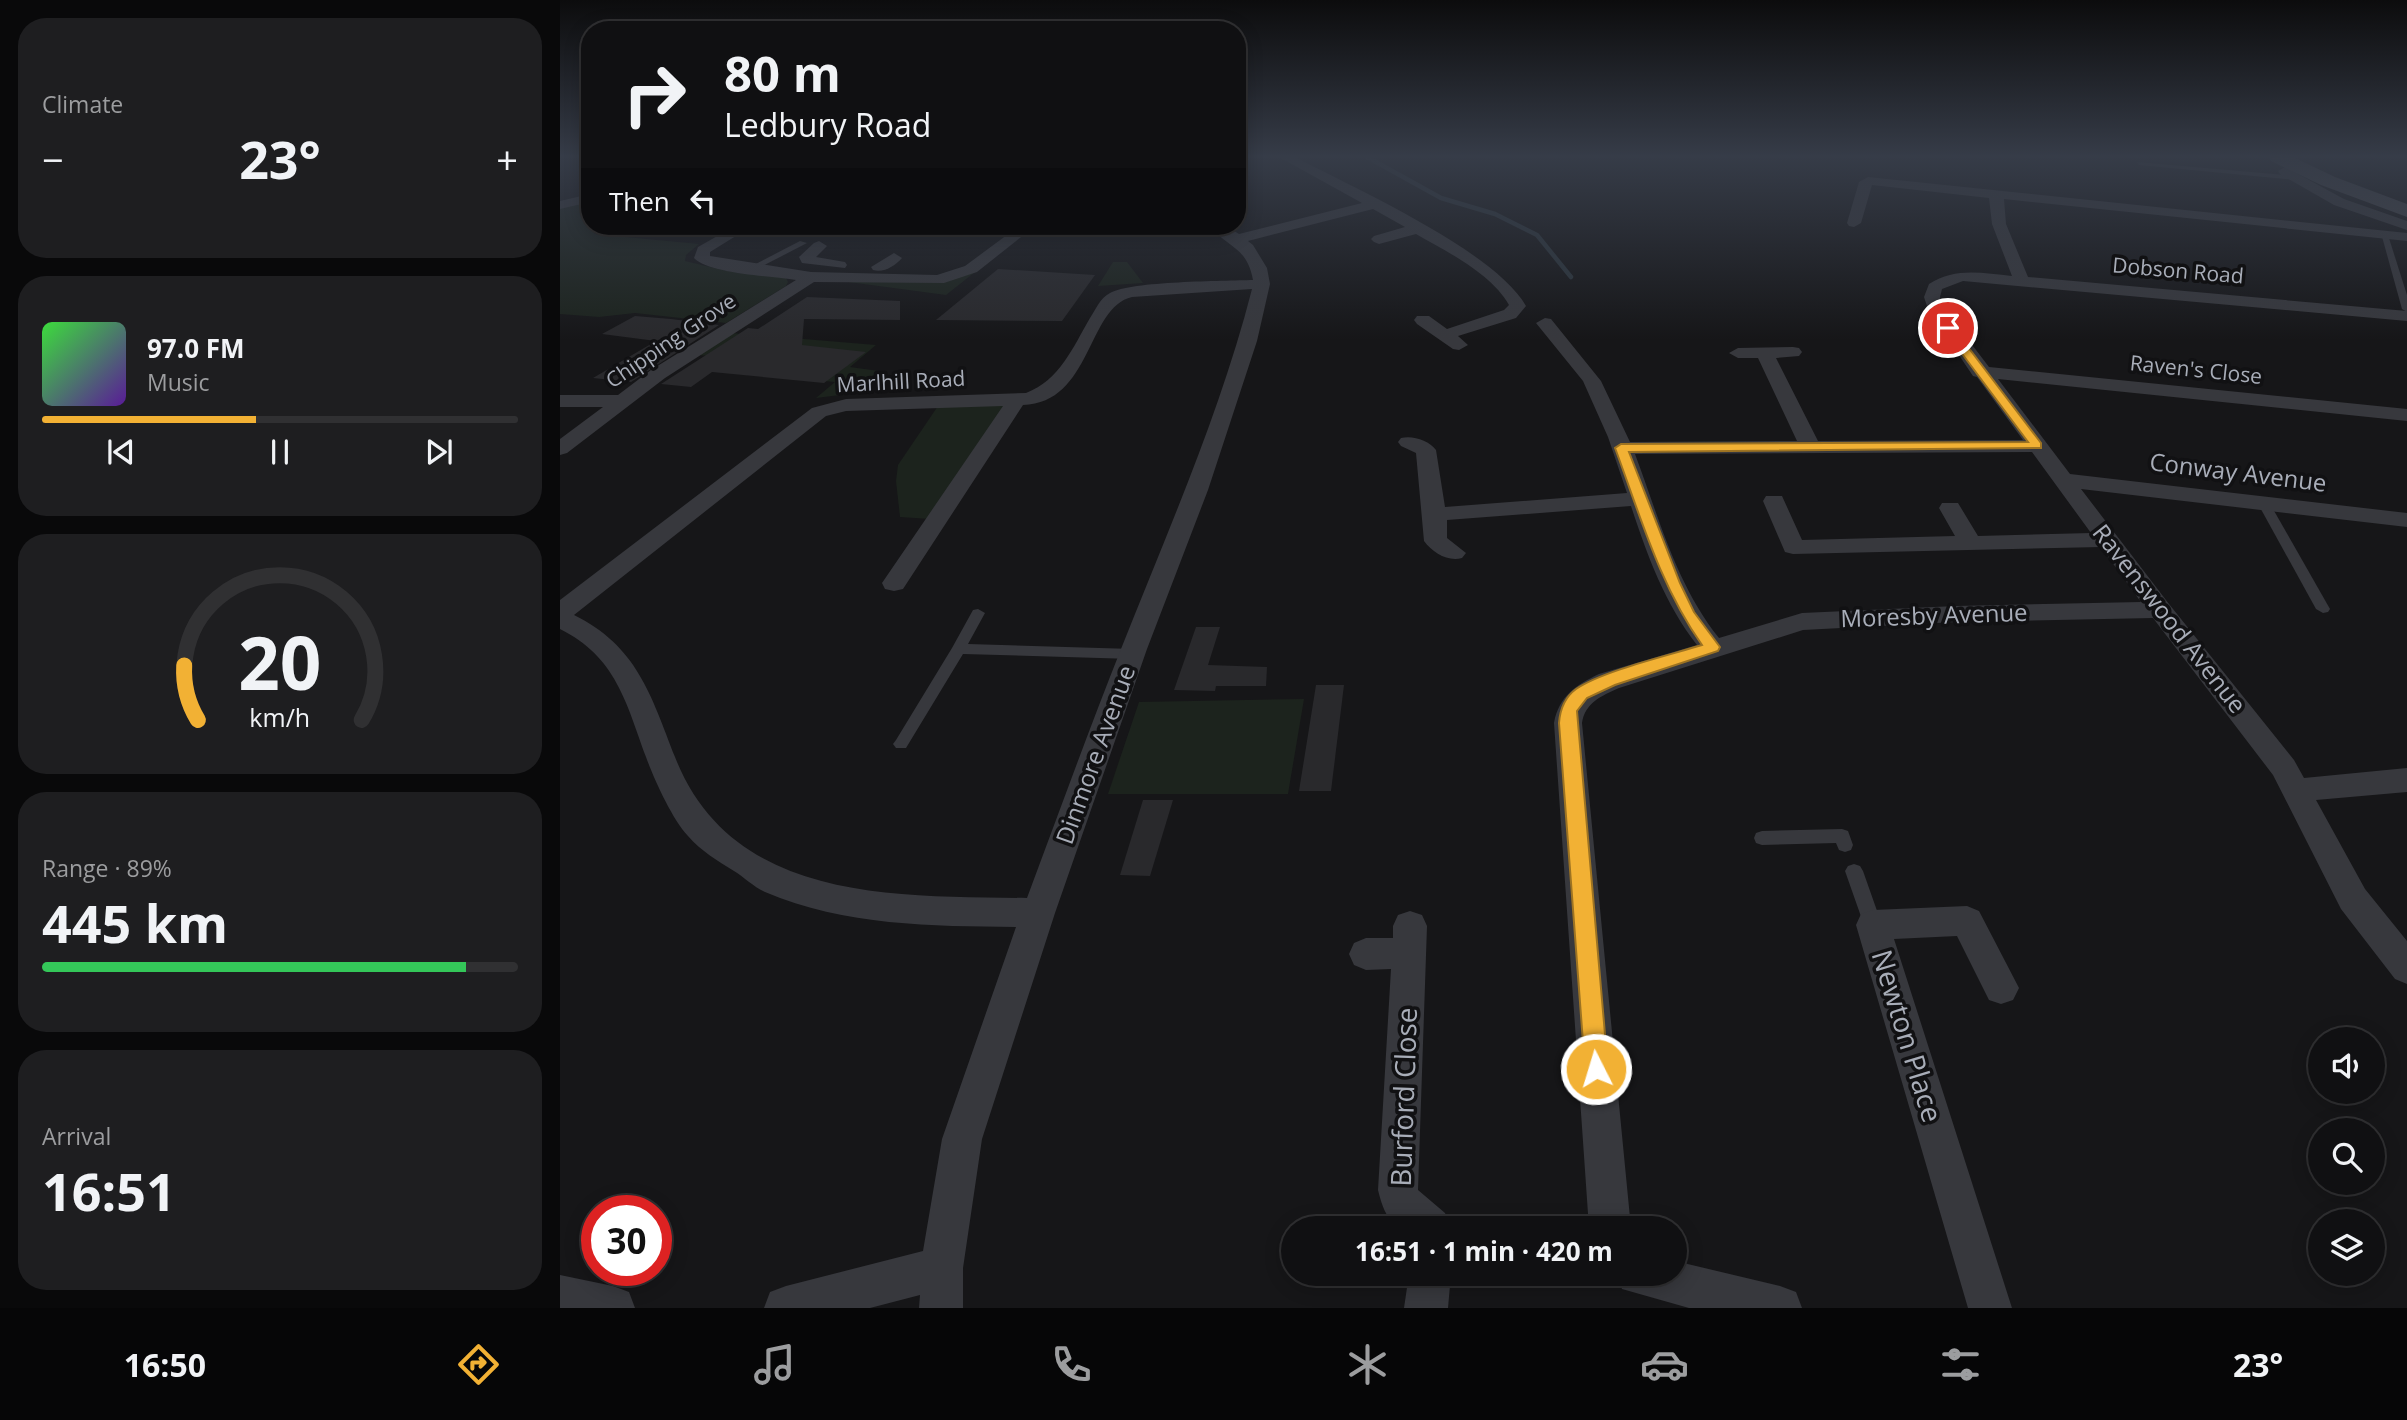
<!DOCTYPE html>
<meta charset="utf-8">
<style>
:root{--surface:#101012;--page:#1e1e20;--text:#f1f3f6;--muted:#9c9d9f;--line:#303032;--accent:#f2b134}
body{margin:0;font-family:"Open Sans",sans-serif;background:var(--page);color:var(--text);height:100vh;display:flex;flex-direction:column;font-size:26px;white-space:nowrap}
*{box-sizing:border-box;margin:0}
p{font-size:23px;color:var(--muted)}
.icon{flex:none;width:38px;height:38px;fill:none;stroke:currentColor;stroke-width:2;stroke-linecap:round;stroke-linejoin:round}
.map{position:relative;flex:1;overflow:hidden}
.details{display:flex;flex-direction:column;gap:18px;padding:18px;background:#09090a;width:560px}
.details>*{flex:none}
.hud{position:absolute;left:21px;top:21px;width:665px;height:214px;border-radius:28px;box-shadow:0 4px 18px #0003,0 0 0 2px var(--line);background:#101012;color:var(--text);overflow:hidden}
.buttons{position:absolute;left:1748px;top:1027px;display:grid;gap:14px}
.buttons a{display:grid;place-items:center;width:77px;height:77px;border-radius:50%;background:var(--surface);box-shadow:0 4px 18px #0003,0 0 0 2px var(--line);font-size:35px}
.speed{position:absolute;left:21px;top:1195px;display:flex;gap:14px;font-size:35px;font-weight:700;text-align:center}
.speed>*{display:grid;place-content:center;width:91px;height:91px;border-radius:50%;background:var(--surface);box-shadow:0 4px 18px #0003,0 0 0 2px var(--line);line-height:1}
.speed .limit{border:10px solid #d22;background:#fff;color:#111}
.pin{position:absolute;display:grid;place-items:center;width:60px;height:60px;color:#fff;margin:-30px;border:4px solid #fff;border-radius:50%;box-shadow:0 2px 7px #0007}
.me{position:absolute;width:77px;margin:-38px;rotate:355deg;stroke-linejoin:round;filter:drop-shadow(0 0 5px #0008)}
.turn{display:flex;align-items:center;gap:24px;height:147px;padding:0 28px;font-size:32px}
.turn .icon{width:91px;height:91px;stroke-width:2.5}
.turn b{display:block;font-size:49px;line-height:60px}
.then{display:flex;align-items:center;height:66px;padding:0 28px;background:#0003;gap:14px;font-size:26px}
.big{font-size:52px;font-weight:700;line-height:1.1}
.details .widget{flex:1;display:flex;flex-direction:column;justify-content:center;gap:10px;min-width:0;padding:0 24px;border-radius:28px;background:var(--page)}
.details .dial{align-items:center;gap:0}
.dial svg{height:182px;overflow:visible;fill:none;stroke:var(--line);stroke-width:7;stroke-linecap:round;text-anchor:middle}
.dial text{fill:var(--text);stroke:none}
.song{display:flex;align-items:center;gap:21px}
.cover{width:84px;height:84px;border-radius:10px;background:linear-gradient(135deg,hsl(120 70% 55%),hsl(270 70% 35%))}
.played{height:7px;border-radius:4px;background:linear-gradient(90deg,var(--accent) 45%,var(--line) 45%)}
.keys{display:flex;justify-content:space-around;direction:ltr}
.heat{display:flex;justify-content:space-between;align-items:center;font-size:38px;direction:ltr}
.charge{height:10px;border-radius:5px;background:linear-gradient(90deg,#34c759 89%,var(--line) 0)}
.trip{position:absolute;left:721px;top:1216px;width:406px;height:70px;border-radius:35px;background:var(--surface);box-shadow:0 4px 18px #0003,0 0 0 2px var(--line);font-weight:700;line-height:70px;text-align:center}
.menu{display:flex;height:112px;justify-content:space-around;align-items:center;background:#060607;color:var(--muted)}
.menu .icon{width:49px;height:49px}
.menu .current{color:var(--accent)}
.menu b{font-size:32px;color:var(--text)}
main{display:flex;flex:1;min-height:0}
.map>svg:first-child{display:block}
.green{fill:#1c231d}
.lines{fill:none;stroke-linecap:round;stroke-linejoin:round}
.stream{stroke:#2c353c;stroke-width:4.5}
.building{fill:#29292c}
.lane{fill:#37383d;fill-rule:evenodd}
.street{fill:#37383d;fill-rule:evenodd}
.secondary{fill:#45474d;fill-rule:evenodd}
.route{fill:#f2b134;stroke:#9d7322;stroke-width:2}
.labels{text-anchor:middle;stroke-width:7;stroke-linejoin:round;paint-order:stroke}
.far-street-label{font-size:21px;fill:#a8adb8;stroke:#111113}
.street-label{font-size:24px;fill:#a8adb8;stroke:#111113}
.near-street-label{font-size:28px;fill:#a8adb8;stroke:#111113}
</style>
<main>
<section class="details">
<div class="widget"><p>Climate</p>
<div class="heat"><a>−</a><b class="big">23°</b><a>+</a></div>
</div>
<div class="widget">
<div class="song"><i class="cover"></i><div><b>97.0 FM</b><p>Music</p></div></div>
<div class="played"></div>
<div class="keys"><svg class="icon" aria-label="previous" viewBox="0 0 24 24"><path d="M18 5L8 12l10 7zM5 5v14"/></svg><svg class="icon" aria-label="pause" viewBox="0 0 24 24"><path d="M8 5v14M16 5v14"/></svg><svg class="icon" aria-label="next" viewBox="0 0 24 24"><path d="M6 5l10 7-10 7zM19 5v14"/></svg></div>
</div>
<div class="widget dial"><svg viewBox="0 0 100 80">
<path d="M14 69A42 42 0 1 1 86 69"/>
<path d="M14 69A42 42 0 0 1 8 45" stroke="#f2b134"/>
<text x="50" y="56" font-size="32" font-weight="700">20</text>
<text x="50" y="72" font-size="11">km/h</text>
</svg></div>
<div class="widget"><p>Range · 89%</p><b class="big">445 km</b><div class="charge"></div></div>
<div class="widget"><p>Arrival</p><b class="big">16:51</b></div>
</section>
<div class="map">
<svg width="1847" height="1308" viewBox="0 0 1847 1308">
<rect width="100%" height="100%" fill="#161618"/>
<g class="green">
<path d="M 30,200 L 30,226 L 39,226 L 34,234 L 139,244 L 126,255 L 125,261 L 167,271 L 226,278 L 228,282 L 226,286 L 166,323 L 75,313 L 39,317 L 0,314 L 0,207 Z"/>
<path d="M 553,262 L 567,262 L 583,283 L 538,286 Z"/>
<path d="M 415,272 L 386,295 L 251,277 L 378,282 Z"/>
<path d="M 171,333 L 316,345 L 290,367 L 319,371 L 296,393 L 256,398 L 275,382 L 233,378 L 248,365 L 138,355 Z"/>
<path d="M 449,404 L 370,519 L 340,517 L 336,481 L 338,465 L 378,406 Z"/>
<path d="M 744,699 L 728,794 L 548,794 L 579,702 Z"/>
</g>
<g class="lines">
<path class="stream" d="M 807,157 L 881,198 L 935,214 L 977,235 L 1011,277"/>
</g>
<g class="building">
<path d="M 438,269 L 535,275 L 502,321 L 376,320 Z"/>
<path d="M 247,297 L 340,301 L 340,320 L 244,319 L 242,345 L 306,352 L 264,383 L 152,372 L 131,387 L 101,384 L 188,328 L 198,329 Z"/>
<path d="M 75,316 L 111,319 L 159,325 L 71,382 L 33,378 L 96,341 L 42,334 Z"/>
<path d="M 636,627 L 660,627 L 648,665 L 707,667 L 706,686 L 656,686 L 655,691 L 614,690 Z"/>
<path d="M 756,685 L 784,685 L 771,791 L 739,791 Z"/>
<path d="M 583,800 L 613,800 L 590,876 L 560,875 Z"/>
</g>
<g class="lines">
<g class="lane">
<path d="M 1577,162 L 1736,176 L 1740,178 L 1736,180 L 1579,165 Z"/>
<path d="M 1821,233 L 1828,235 L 1847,295 L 1847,312 L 1842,309 Z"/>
<path d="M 240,241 L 247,243 L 195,270 L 188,268 Z"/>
<path d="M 1703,498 L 1709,502 L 1770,609 L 1768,612 L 1763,613 L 1756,609 L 1697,502 Z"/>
<path d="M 418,609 L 425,613 L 408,644 L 573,649 L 580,654 L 573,659 L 403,654 L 346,748 L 336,748 L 333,744 L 336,740 L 392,648 L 413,610 Z"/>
<path d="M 1282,829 L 1288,831 L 1293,845 L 1291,850 L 1285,852 L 1279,850 L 1276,843 L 1202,845 L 1196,843 L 1194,838 L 1196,833 L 1202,831 Z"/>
<path d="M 1294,864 L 1300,866 L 1303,871 L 1322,925 L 1319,931 L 1313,933 L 1307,931 L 1304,925 L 1285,871 L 1288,866 Z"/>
</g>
<g class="street">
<path d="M 719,157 L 735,157 C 794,188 935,251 966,306 L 956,318 L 898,336 L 908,345 L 899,350 L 893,349 L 857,324 L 854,320 L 857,316 L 869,316 L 887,329 L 944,310 L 949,305 C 931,273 887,252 856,234 L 819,244 L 814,242 L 811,239 L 814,236 L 845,227 L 813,209 L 688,241 L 693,245 L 707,268 L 710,284 L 697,341 L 648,490 L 587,649 L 495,913 L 422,1139 L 403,1268 L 403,1308 L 359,1308 L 360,1295 L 310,1308 L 204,1308 L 210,1292 L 226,1286 L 363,1251 L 382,1139 L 456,927 C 372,926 285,926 205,892 C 194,887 185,878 174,871 C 158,861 141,851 128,836 C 112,819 94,779 86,757 C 66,702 56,657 0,629 L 0,600 L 252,408 L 286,399 L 466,393 C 500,380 513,347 530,318 C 536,309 540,298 550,293 C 571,281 664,281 693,280 C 687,246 667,248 650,226 L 666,226 L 679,234 L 802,203 ZM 692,289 C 660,414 608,530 561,649 C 528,732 498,815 467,898 C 336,896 172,903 115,757 C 91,695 77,646 14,615 L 266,416 L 286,411 L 443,406 L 322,583 L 325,589 L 334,591 L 343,589 L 463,405 C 532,403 527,307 572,297 Z"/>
<path d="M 1725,167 L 1784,199 L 1847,221 L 1847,230 L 1774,205 L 1720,174 L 1718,171 Z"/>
<path d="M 1308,177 L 1847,233 L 1847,241 L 1444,199 L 1446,224 L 1468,277 L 1847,311 L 1847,321 L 1403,281 L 1382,289 L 1380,297 L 1384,308 L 1429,367 L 1847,409 L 1847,421 L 1438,379 L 1510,474 L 1847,513 L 1847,527 L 1521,489 L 1609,604 L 1734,760 L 1744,778 L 1847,768 L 1847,792 L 1756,800 L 1805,889 L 1847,941 L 1847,984 L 1835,979 L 1781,909 L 1713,775 L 1593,618 L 1396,622 L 1243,630 L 1059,688 C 1041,696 1025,703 1022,723 L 1071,1228 L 1029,1228 L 994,723 C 999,696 1016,685 1039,674 L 1137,645 C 1105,604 1087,555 1071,506 L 887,520 L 887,538 L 906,553 L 902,558 C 888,562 873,553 864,541 L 856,453 L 841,446 L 838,442 L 841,438 C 852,435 869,440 876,450 L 885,507 L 1067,493 L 1048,437 L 1023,381 L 976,323 L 985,318 L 991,319 L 1041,381 L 1070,442 L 1237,441 L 1198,358 L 1178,358 L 1169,353 L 1178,348 L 1233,347 L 1239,348 L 1242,352 L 1239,356 L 1216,358 L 1258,441 L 1463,440 L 1417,377 L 1413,376 L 1368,309 L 1364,297 L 1369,284 C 1395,267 1422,273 1452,276 L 1432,224 L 1429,198 L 1312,185 L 1301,223 L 1294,227 L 1289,226 L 1287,223 L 1299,182 ZM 1472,452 L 1531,533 L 1418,536 L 1398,503 L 1382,503 L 1379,508 L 1395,536 L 1242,540 L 1222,496 L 1206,496 L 1203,501 L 1225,552 L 1233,554 L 1541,547 L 1581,602 L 1396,606 L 1242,613 L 1159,638 C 1116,584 1099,518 1075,454 Z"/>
<path d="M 30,194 L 30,202 L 0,209 L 0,201 Z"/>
<path d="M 175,226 L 192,226 L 150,252 L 150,256 L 251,272 L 377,275 L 405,266 L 459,226 L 475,226 L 417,272 L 384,283 L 254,282 L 105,378 L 7,453 L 0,455 L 0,439 L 43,407 L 0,407 L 0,395 L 58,395 L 91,370 L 236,280 C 212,276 149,274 134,258 L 138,247 Z"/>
<path d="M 259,241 L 267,246 L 256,257 L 285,262 L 287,265 L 285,268 L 242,263 L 239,257 L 254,243 Z"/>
<path d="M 334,253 L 342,258 C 335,266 324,273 313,270 L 311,267 Z"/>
<path d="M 1407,906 L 1419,911 L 1459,988 L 1453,1000 L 1441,1004 L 1429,1000 L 1397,936 L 1334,939 L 1452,1308 L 1408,1308 L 1296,925 L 1301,914 L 1313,910 Z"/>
<path d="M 850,911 L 862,915 L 867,926 L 858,1190 L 885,1213 L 891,1228 C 847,1228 830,1240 818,1190 L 831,969 L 806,970 L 794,965 L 789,954 L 794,943 L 806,938 L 833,938 L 833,926 L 838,915 Z"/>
<path d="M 1115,1261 L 1220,1286 L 1236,1292 L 1242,1308 L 1129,1308 L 1062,1289 L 1056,1274 L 1115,1274 Z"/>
<path d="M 849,1274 L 891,1274 L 888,1308 L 844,1308 Z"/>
<path d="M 0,1275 L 53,1286 L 69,1292 L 75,1308 L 0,1308 Z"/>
</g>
<path class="secondary" d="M 1709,157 L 1733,157 L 1775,177 L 1847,204 L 1847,217 L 1761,185 L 1711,161 Z"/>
</g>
<linearGradient id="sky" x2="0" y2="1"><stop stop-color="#0c0c0d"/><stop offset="0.46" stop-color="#363c48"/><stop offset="1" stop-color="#363c48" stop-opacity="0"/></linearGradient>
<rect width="1847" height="340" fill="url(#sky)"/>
<path class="route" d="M 1385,326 L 1392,326 L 1481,443 L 1481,448 L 1069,452 L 1120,583 L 1134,612 L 1160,647 L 1158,651 L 1055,685 L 1027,698 L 1017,711 L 1048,1069 L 1044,1077 L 1036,1080 L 1028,1077 L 1025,1069 L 999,723 C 1000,710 1005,697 1016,689 C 1042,671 1110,655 1142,645 C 1100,586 1080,515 1055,448 L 1061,444 L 1468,442 L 1385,331 Z"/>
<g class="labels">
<g class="far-street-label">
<text transform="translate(1618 271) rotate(5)" y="7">Dobson Road</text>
<text transform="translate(111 341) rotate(-34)" y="7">Chipping Grove</text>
<text transform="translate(1636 370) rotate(6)" y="7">Raven's Close</text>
<text transform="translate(341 382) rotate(-3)" y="7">Marlhill Road</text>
</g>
<g class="street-label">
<text transform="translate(1678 473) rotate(7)" y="8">Conway Avenue</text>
<text transform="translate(1374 616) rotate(-2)" y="8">Moresby Avenue</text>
<text transform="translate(1609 619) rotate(52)" y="8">Ravenswood Avenue</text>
<text transform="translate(536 755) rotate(-70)" y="8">Dinmore Avenue</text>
</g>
<g class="near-street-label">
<text transform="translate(1347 1036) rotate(73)" y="10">Newton Place</text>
<text transform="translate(844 1097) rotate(-88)" y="10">Burford Close</text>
</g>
</g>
</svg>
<div class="buttons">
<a><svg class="icon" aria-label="sound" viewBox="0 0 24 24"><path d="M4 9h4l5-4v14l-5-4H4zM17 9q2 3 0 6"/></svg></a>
<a><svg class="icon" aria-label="search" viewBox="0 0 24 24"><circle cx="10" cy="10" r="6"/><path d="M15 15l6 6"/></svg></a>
<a><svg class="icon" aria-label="layers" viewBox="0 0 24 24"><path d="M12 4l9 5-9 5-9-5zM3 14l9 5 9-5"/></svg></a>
</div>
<div class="speed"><div class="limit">30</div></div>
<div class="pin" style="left:1388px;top:328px;background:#d93025"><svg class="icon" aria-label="arrive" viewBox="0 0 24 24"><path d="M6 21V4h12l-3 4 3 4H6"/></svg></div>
<svg class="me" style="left:1036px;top:1069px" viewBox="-20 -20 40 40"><circle r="17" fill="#f2b134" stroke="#fff" stroke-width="3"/><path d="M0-11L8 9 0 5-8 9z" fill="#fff"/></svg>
<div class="trip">16:51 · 1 min · 420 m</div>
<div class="hud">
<div class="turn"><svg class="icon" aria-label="right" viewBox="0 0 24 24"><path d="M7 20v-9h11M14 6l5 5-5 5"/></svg><div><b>80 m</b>Ledbury Road</div></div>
<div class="then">Then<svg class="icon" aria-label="left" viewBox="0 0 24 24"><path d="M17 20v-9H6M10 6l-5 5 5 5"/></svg></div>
</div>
</div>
</main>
<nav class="menu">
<b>16:50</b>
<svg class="icon current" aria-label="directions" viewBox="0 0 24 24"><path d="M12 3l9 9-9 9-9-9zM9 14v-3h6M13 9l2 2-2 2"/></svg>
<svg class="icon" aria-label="music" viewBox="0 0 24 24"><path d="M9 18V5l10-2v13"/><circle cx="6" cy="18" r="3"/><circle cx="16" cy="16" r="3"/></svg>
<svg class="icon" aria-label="phone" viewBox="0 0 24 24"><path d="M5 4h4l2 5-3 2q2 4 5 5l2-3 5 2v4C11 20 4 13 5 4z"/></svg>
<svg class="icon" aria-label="climate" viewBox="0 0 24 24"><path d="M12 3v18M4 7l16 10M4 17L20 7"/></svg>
<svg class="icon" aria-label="car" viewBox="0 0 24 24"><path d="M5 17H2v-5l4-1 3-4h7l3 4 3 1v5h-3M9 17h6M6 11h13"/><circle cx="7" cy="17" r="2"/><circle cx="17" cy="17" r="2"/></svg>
<svg class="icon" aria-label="filters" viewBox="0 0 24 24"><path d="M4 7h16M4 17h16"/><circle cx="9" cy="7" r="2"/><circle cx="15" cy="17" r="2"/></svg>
<b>23°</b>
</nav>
